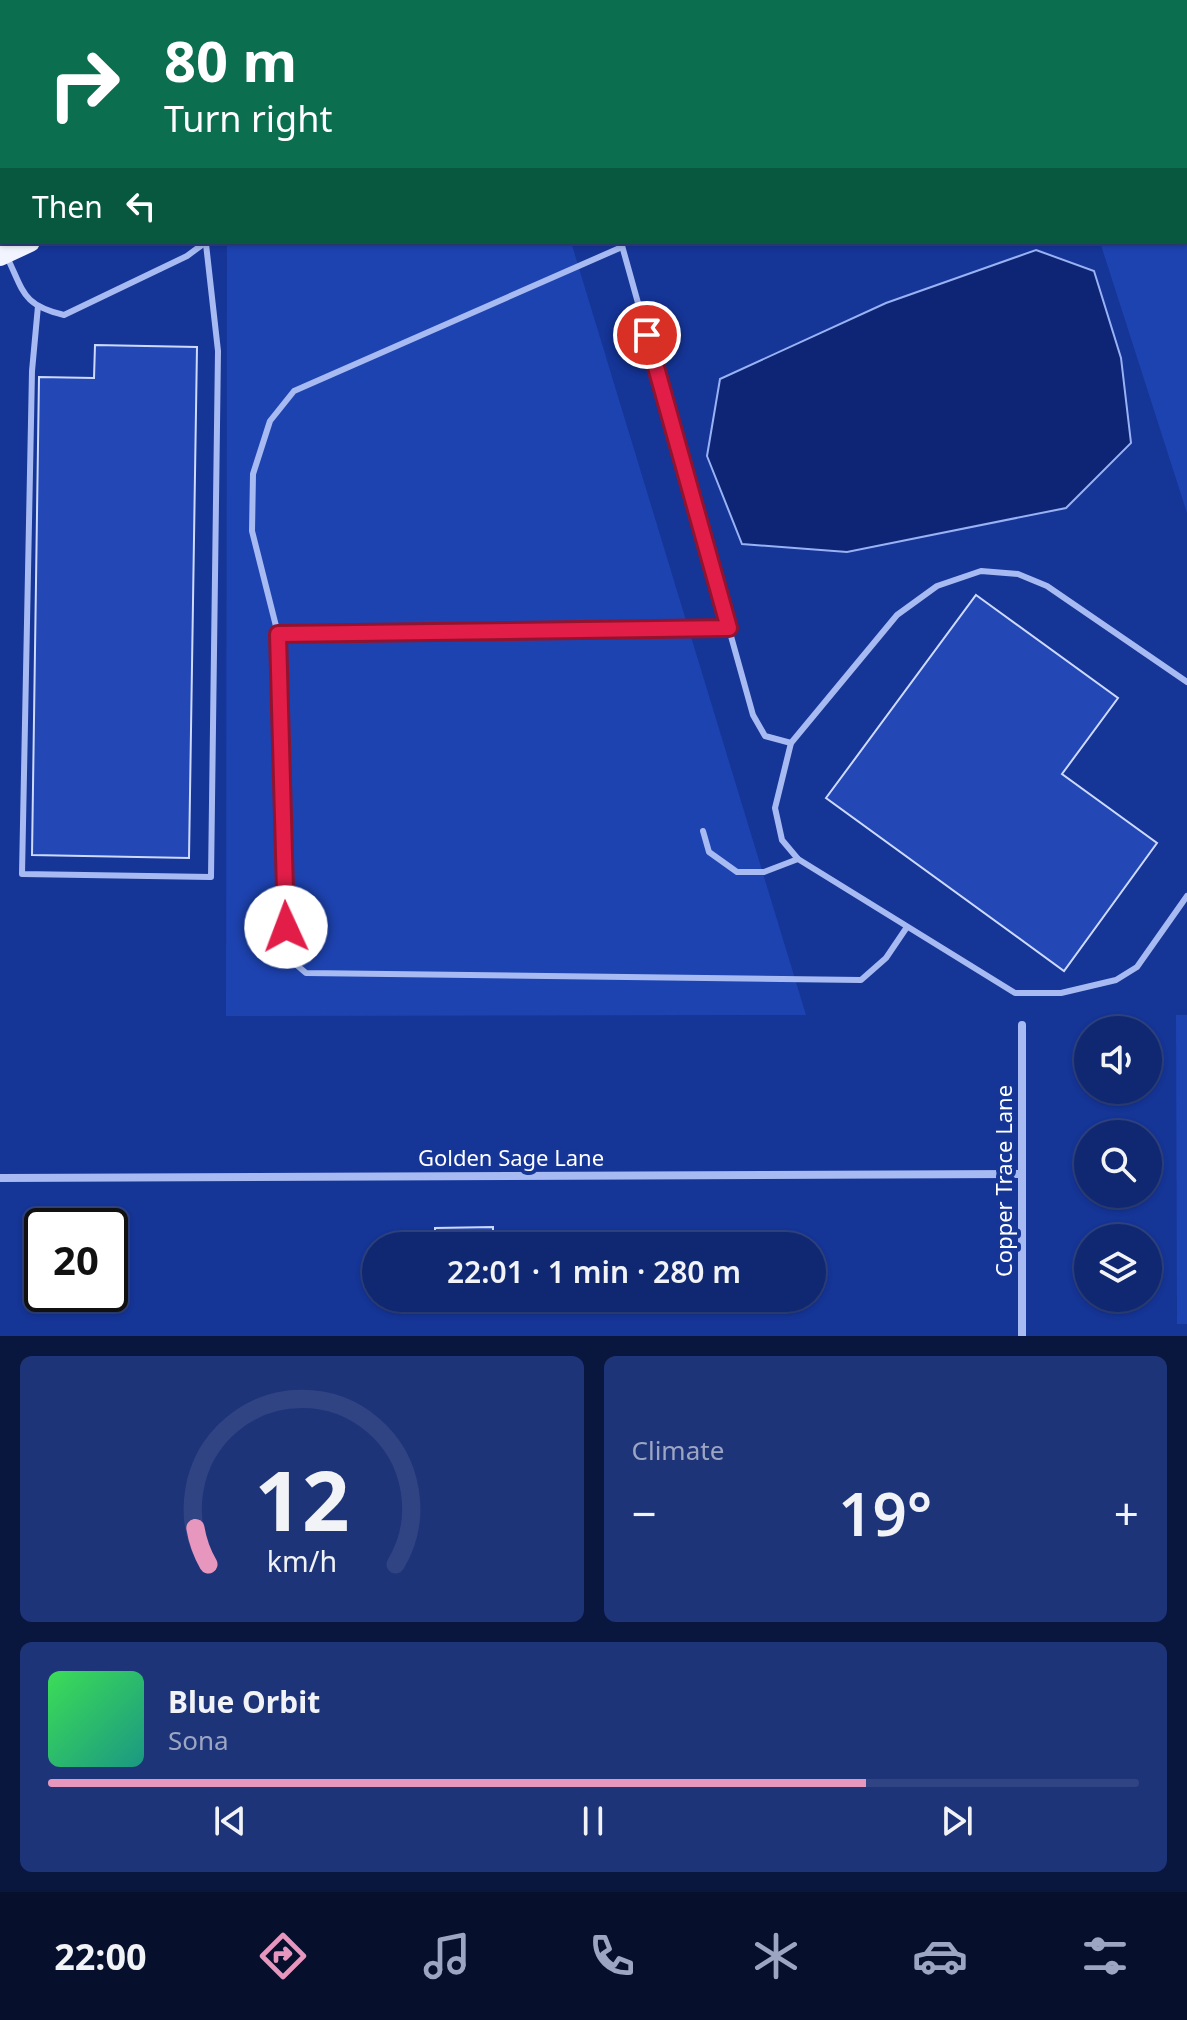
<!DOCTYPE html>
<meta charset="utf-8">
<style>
:root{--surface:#102871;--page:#1e3479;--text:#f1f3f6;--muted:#9ca6c3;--line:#304484;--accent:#e797bd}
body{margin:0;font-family:"Noto Sans",sans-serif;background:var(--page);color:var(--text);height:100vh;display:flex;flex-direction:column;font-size:30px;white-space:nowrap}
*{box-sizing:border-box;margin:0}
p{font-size:26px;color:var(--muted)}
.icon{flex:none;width:44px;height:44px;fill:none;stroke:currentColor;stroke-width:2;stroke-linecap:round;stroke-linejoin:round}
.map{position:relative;height:1336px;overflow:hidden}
.side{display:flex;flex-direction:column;gap:20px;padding:20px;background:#09163e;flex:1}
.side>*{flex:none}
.banner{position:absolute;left:0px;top:0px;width:1188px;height:244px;box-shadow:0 2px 6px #0004,0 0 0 2px var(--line);background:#0b6e4f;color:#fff;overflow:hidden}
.controls{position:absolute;left:1074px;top:1016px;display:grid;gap:16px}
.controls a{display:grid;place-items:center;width:88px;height:88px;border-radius:50%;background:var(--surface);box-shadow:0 2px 6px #0004,0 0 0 2px var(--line);font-size:40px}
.speed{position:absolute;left:24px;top:1208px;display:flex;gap:16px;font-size:40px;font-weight:700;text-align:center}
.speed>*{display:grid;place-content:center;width:104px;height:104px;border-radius:50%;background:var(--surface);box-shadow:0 2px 6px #0004,0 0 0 2px var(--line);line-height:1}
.speed .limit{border:4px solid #111;border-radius:12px;background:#fff;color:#111}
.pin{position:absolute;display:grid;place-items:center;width:68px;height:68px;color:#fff;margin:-34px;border:4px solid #fff;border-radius:50%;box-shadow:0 2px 8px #0007}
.me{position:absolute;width:88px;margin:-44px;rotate:358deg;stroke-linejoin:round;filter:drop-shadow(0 0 6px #0008)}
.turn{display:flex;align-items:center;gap:28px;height:168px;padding:0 32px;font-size:36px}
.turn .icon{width:104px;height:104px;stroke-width:2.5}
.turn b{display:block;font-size:56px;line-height:68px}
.then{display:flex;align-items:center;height:76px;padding:0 32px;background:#0003;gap:16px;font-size:30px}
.big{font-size:60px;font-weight:600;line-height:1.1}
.side .widget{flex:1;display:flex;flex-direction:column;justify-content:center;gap:12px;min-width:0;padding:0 28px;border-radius:12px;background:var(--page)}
.side .dial{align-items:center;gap:0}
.dial svg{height:208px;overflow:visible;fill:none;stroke:var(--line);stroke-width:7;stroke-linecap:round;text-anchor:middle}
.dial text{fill:var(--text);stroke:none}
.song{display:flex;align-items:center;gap:24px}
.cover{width:96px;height:96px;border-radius:12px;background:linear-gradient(135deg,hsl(130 70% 55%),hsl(170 70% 35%))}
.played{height:8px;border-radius:4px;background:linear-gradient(90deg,var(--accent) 75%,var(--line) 75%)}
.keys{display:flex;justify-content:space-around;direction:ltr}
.heat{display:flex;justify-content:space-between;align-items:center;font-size:44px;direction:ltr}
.side .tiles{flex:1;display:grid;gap:20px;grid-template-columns:1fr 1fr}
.widget:last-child{grid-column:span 2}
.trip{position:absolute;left:362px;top:1232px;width:464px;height:80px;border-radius:40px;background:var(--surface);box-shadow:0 2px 6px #0004,0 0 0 2px var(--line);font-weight:600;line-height:80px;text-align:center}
.tabs{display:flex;height:128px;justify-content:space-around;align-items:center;background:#06102d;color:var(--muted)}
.tabs .icon{width:56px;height:56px}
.tabs .selected{color:var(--accent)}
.tabs b{font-size:36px;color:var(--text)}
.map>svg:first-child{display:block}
.green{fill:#1d43b1}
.water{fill:#0d2574;stroke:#99b2f5;stroke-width:2}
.building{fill:#2348b6;stroke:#cedafd;stroke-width:2}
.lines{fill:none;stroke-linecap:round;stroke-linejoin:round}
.service{stroke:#a7baf2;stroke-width:6}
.minor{stroke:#a7baf2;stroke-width:8}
.primary{stroke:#f2f5ff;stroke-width:20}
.route-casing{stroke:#92132f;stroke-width:20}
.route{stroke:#e11d48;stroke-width:14}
.labels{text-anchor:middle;stroke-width:8;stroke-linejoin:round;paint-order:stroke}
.street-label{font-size:22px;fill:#fff;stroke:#153597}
</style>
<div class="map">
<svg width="1187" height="1336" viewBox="0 0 1187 1336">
<rect width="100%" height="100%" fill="#153597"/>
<g class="green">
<path d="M 1022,0 L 1187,0 L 1187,513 L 1100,242 L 1186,242 L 1186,2 Z"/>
<path d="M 227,242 L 571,242 L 806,1015 L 226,1016 Z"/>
<path d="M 1176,1015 L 1187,1015 L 1187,1324 L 1177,1324 Z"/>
</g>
<path class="water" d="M 1036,250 L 1094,271 L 1121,358 L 1131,443 L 1066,508 L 847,552 L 742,544 L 707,456 L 720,379 L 886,303 Z"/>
<g class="building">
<path d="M 95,345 L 197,347 L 189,858 L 32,855 L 39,377 L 94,378 Z"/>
<path d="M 976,595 L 1118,698 L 1062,774 L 1157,843 L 1064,971 L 826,798 Z"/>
<path d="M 493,1227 L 493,1246 L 435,1246 L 435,1228 Z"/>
</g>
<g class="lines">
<g class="service">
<path d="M 818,0 L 819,2"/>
<path d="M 583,2 L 583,0"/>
<path d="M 997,2 L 1002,0"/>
<path d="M 1011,2 L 1012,0"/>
<path d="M 621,242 L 753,715 L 765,736 L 791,743"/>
<path d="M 622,247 L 294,391 L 270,421 L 253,474 L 252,531 L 278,634 L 729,628"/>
<path d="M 7,257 C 24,292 22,305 64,315 L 187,256 L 206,242"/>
<path d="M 38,306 L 32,371 L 22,874 L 211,877 L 218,351 L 206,244"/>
<path d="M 278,634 L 286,956 L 306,973 L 861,980 L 886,958 L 907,927"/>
<path d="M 1187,682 L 1047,586 L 1018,574 L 981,571 L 937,586 L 897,615 L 791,743 L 775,808 L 782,840 L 798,859 L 1015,993 L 1061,993 L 1116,980 L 1137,967 L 1187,896"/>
<path d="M 703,831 L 709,852 L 737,872 L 764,872 L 798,859"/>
</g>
<g class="minor">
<path d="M 1022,1025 L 1022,1336"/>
<path d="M 0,1178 L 1022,1174"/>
</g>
<g class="primary">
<path d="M 517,0 L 518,2"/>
<path d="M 420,2 L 424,0"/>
<path d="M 546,2 L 550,0"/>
<path d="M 0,208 L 2,207"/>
<path d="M 0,256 L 30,242"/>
</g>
</g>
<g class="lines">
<g class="route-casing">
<path id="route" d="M 286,927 L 278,634 L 729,628 L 647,335"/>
</g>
<use href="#route" class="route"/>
</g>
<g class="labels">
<g class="street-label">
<text x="511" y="1166">Golden Sage Lane</text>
<text transform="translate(1004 1181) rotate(-90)" y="8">Copper Trace Lane</text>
</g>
</g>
</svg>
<div class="controls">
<a><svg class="icon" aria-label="sound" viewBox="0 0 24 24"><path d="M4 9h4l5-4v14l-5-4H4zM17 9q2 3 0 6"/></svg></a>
<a><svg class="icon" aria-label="search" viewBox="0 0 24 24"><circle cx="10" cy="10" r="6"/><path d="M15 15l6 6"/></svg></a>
<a><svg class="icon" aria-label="layers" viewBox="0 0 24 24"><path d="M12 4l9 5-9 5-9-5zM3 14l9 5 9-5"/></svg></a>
</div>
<div class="speed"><div class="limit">20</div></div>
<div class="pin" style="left:647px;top:335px;background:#d93025"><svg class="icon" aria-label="arrive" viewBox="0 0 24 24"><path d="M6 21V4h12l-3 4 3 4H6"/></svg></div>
<svg class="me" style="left:286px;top:927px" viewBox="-20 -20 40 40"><circle r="19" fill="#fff"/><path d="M0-13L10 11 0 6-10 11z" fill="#e11d48"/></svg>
<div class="trip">22:01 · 1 min · 280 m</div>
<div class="banner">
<div class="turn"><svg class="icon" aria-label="right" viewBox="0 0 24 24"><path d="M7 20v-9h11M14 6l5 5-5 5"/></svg><div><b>80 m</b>Turn right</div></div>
<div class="then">Then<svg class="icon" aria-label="left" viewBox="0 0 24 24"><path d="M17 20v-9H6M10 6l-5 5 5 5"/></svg></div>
</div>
</div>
<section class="side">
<div class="tiles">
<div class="widget dial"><svg viewBox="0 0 100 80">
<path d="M14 69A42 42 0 1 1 86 69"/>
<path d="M14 69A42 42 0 0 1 9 55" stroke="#e797bd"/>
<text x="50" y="56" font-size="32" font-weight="700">12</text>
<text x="50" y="72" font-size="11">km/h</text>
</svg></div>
<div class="widget"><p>Climate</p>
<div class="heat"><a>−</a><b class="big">19°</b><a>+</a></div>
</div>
<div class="widget">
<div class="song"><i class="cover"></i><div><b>Blue Orbit</b><p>Sona</p></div></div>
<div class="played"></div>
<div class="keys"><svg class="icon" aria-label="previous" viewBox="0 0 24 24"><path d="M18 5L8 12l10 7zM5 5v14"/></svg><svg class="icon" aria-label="pause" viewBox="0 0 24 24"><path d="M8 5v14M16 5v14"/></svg><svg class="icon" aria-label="next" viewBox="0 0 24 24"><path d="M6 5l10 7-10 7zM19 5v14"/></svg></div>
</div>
</div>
</section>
<nav class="tabs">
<b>22:00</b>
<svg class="icon selected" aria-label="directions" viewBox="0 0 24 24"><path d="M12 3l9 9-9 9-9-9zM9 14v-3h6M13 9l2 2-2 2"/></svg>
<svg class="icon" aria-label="music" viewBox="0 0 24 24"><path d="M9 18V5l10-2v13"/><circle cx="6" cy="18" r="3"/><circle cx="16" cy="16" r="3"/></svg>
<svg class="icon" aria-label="phone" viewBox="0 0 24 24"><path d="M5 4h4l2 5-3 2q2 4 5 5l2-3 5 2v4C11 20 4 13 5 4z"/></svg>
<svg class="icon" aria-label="climate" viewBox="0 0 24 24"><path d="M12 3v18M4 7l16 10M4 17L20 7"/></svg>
<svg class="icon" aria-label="car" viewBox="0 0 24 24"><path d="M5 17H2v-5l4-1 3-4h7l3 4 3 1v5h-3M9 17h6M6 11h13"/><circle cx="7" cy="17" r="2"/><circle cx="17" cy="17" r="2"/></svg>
<svg class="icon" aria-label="filters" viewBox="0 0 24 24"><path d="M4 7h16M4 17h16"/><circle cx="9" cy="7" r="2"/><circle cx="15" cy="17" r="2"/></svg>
</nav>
